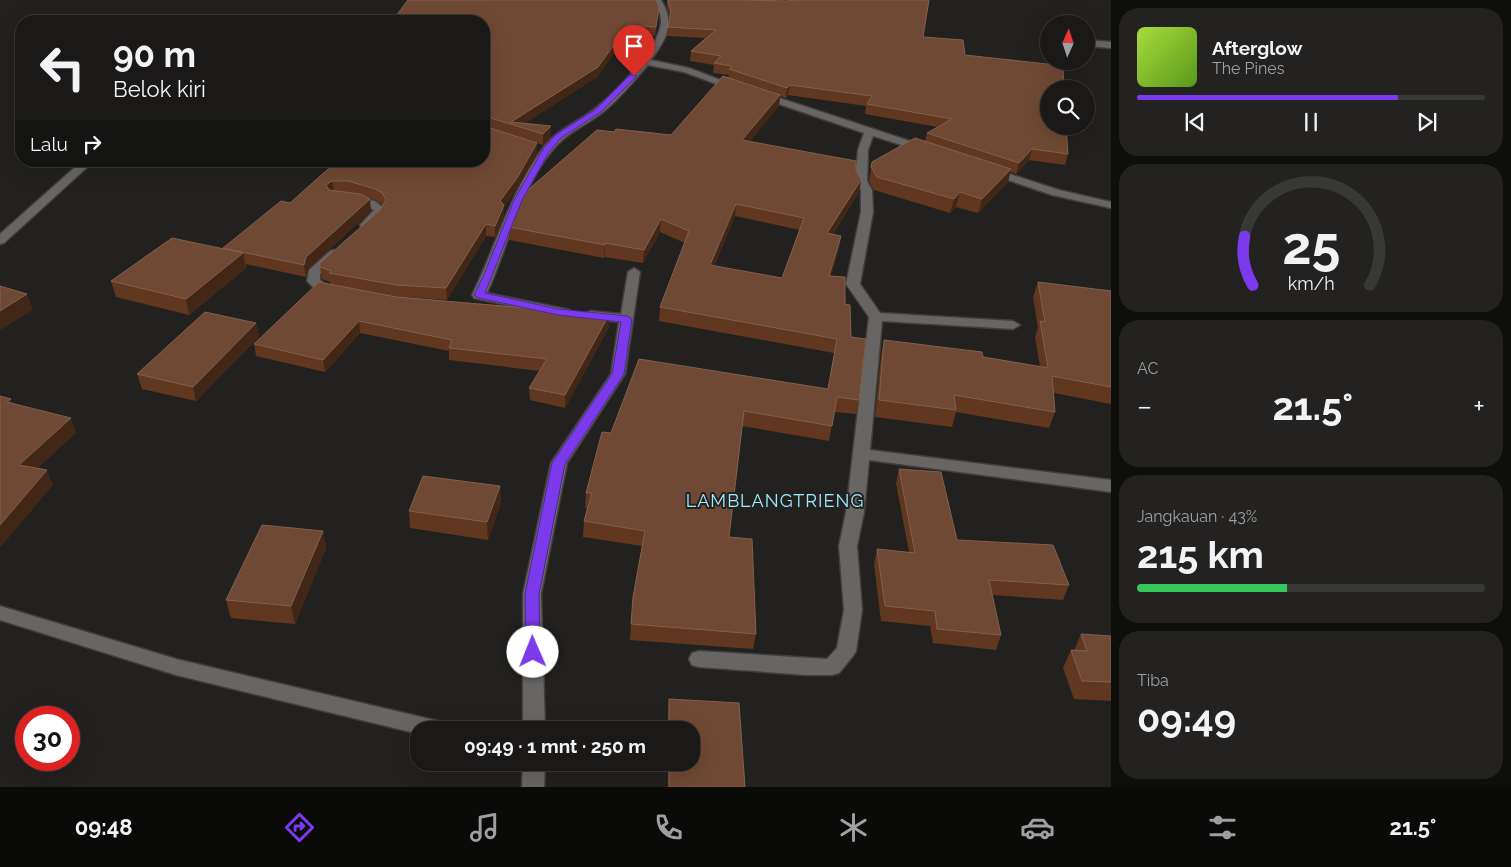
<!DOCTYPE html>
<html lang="id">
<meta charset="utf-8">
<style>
:root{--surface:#1a1917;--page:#232220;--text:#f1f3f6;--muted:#9fa0a1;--line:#383836;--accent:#7c3aed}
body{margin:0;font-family:Raleway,sans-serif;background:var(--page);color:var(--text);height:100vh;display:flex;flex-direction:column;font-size:19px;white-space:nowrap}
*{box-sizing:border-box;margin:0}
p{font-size:16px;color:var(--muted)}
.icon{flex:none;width:28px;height:28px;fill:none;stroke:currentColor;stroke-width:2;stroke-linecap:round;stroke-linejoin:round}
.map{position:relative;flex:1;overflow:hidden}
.sheet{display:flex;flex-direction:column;gap:8px;padding:8px;background:#0e0e0d;width:400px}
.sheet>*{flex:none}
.top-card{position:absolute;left:15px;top:15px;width:475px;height:152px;border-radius:20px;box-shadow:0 5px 20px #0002,0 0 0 1px var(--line);background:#1a1917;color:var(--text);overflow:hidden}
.needle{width:32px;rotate:3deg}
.tools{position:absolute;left:1040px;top:15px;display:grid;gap:10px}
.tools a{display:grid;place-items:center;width:55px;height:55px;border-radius:50%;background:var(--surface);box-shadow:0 5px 20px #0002,0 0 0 1px var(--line);font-size:25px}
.speed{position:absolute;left:15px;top:706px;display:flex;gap:10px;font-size:25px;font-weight:700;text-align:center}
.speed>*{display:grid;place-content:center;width:65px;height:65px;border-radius:50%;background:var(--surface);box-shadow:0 5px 20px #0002,0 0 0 1px var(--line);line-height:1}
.speed .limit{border:8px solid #d22;background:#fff;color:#111}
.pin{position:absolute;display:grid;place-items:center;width:42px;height:42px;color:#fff;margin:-51px -21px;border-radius:50% 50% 50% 0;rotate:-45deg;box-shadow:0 0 5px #0007}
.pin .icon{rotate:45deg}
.me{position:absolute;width:55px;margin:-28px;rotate:359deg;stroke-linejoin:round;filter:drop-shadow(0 0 4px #0008)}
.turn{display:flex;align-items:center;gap:18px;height:105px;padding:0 15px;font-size:22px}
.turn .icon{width:65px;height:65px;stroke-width:2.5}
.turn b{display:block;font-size:35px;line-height:42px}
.then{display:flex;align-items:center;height:48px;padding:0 15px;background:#0003;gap:10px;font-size:19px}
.big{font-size:38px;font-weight:700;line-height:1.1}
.sheet .card{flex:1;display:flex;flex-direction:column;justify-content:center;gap:8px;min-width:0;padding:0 18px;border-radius:20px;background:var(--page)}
.sheet .dial{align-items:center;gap:0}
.dial svg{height:130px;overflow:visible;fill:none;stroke:var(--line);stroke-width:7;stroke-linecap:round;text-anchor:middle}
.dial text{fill:var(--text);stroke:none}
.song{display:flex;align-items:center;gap:15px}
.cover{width:60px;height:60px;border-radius:8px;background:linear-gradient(135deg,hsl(80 70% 55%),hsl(90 70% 35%))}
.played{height:5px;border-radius:2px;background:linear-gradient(90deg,var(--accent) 75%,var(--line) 75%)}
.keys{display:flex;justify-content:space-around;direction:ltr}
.heat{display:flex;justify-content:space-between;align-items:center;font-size:28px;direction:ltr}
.charge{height:8px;border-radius:4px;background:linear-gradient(90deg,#34c759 43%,var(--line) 0)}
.trip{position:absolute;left:410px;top:721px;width:290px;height:50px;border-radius:20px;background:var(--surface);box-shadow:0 5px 20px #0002,0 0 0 1px var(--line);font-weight:700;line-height:50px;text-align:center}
.dock{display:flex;height:80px;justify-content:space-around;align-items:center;background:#0a0a09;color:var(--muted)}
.dock .icon{width:35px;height:35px}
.dock .selected{color:var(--accent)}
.dock b{font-size:22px;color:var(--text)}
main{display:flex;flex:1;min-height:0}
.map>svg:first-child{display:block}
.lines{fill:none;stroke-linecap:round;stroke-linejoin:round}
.street-casing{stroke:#403e3d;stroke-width:3}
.street{fill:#686664;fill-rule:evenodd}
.wall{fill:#61371f;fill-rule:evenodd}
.shaded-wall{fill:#422616}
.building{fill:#6f4933;stroke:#81614e;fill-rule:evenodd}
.route{fill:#7c3aed;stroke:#51269a}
.labels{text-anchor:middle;stroke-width:4;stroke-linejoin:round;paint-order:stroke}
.quarter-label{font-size:18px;letter-spacing:1px;fill:#9ce9fc;stroke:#23211f}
</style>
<main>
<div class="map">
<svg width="1111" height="787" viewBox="0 0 1111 787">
<rect width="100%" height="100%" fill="#23211f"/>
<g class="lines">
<g class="street-casing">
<g id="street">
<path d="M 653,0 L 661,0 C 676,24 666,39 651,60 L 689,68 L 741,88 L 736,91 L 733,90 L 684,72 L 648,65 C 634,81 619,99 603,112 C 588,124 570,131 557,145 C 520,185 509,245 487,293 L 570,310 L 572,313 L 570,316 L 565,317 L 474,298 L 472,295 C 496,246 510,193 543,148 C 557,129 579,122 597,107 C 616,92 661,46 661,21 C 661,12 657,7 653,0 Z"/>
<path d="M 1086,40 L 1111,42 L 1111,48 L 1086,46 Z"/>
<path d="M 761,92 L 928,147 L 929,149 L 924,152 L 873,136 L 868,150 L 867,181 L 872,190 L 873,212 L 860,284 L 880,313 L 1013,321 L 1020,325 L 1013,329 L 882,321 L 870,450 L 1111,480 L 1111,492 L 869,460 L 864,512 L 857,546 L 862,610 L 856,651 L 853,656 L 839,673 L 832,675 L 806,675 L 699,667 L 692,665 L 689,659 L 692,653 L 699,651 L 827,659 L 837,648 L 844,610 L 839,546 L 846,512 L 869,317 L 846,284 L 861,212 L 861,190 L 855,181 L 858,150 L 864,133 L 758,97 L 756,95 Z"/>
<path d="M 82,161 L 94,161 L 4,243 L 0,244 L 0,234 Z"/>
<path d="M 991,168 L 1059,190 L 1111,202 L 1111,208 L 1052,195 L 987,173 L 986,171 L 987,169 Z"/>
<path d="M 351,197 L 375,201 L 386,210 L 370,228 L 362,228 L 360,225 L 374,210 L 365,205 L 347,202 L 345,200 Z"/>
<path d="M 334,250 L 340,254 L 320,274 L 320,280 L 327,286 L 338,288 L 340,291 L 333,295 L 318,292 L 307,281 L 309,270 L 330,251 Z"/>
<path d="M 634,268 L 640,272 L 625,374 L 567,463 L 541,594 L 545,730 L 523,730 L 523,594 L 551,463 L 611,374 L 619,322 L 590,319 L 583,315 L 590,311 L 621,314 L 628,272 Z"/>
<path d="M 0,606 L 176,659 L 438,721 L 445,724 L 449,730 L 419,730 L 419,734 L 176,675 L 0,620 Z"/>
<path d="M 523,762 L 545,762 L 544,787 L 522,787 Z"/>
</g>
</g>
<use href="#street" class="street"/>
</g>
<g class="wall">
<path d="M 667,0 L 929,0 L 923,37 L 965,55 L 1068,154 L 1065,165 L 1029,160 L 1016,174 L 1010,172 L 1008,182 L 978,213 L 956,207 L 950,213 L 874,190 L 869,181 L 872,162 L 925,141 L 927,133 L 938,127 L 865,114 L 866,106 L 788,95 L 786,98 L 780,96 L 779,106 L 750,141 L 856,170 L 861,180 L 859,192 L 833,234 L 841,236 L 839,249 L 831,276 L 845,304 L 851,337 L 859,400 L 856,414 L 834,412 L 829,441 L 742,426 L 729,537 L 756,634 L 753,649 L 630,640 L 633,597 L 642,546 L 583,537 L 584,521 L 587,508 L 585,508 L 586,493 L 611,433 L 828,389 L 834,353 L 659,321 L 660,307 L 685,243 L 660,232 L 643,263 L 605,257 L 604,258 L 509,240 L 509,227 L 614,132 L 671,135 L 728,78 L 729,75 L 713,73 L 714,65 L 690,61 L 691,51 L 705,38 L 667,36 L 668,27 L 670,17 L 667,7 ZM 735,216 L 800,230 L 782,278 L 714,266 Z"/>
<path d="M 396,16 L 658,16 L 655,36 L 628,34 L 597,77 L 525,123 L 551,137 L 543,145 L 526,139 L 537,154 L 517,189 L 504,207 L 504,216 L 495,237 L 486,236 L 447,300 L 403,297 L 609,315 L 609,327 L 565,408 L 530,400 L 529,388 L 540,371 L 449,360 L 449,351 L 360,333 L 325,372 L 256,356 L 254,344 L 330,285 L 330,282 L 322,279 L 320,267 L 380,210 L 383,205 L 376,200 L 365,197 L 371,211 L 308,269 L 306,277 L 246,264 L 246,268 L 189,315 L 116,297 L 111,281 L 223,249 L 290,203 L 337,161 L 484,161 L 484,21 L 396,20 Z"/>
<path d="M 1038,282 L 1111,291 L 1111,404 L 1054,393 L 1055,412 L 1049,428 L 956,412 L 952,427 L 875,417 L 881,356 L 884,340 L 1040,366 L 1035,337 L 1038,328 L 1033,297 Z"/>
<path d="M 256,323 L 259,337 L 196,401 L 142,389 L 137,374 Z"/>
<path d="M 899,469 L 957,540 L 1069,585 L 1063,600 L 992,595 L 1001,635 L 996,650 L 933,643 L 930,626 L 881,621 L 874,564 L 877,549 L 909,552 L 896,483 Z"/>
<path d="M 500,486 L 501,503 L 488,540 L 410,528 L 409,511 Z"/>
<path d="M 323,531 L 326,548 L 295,624 L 231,618 L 226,600 Z"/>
<path d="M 1081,634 L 1111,636 L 1111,701 L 1074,699 L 1063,668 L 1071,650 L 1074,651 Z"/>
<path d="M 669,699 L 745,787 L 668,787 L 668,762 L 691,762 L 691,730 L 668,730 L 668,713 Z"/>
</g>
<g class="shaded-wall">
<path d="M 775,0 L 803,0 L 775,2 Z"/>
<path d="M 628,25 L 628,34 L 597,77 L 519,127 L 511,122 Z"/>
<path d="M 790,85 L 788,95 L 786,98 L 787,88 Z"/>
<path d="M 780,95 L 779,106 L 741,152 L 742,140 Z"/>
<path d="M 551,126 L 551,137 L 543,145 L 543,134 Z"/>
<path d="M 537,143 L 537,154 L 517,189 L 504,207 L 504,216 L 495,237 L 495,226 L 500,201 Z"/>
<path d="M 1032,149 L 1029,160 L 1016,174 L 1019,163 Z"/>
<path d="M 1011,169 L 1008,182 L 978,213 L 982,199 Z"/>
<path d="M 861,180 L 859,192 L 825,246 L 827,233 Z"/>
<path d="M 332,181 L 334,192 L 327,197 L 326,185 Z"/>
<path d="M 960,192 L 956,207 L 950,213 L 954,199 Z"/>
<path d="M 370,199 L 371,211 L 308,269 L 306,277 L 304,265 L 306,257 Z"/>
<path d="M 736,204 L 735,216 L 708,279 L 710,265 Z"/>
<path d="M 661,219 L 660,232 L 643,263 L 644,250 Z"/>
<path d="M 486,224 L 486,236 L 447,300 L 446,288 Z"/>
<path d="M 841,236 L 839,249 L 827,289 L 829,276 Z"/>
<path d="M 605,243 L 605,257 L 604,258 L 605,245 Z"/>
<path d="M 243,253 L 246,268 L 189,315 L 186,299 Z"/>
<path d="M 27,294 L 33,310 L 0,330 L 0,311 Z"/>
<path d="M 609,315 L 609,327 L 565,408 L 565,395 Z"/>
<path d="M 359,321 L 360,333 L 325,372 L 323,360 Z"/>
<path d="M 256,323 L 259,337 L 196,401 L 193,387 Z"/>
<path d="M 11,399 L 17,414 L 7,402 Z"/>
<path d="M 71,418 L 76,433 L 25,480 L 19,465 Z"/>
<path d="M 47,470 L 53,485 L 0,548 L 0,525 Z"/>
<path d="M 500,486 L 501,503 L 488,540 L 487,522 Z"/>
<path d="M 323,531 L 326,548 L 295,624 L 291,606 Z"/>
</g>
<g class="building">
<path d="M 408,0 L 656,0 L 659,7 L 656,27 L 628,25 L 598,67 L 511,122 L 551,126 L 543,134 L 484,116 L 484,21 L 395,21 L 401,16 L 396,16 Z"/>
<path d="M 668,0 L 744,0 L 787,1 L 795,0 L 929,0 L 923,37 L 963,40 L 965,55 L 1056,65 L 1058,69 L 1063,69 L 1064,89 L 1049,89 L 1049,126 L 1066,126 L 1068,154 L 1032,149 L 1019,163 L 927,133 L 952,119 L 867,104 L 872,96 L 790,85 L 787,88 L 729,69 L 732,66 L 714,63 L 721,56 L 691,51 L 716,30 L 668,27 L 671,11 Z"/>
<path d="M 723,76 L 780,95 L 742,140 L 856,161 L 856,170 L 861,180 L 827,233 L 841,236 L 829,276 L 845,277 L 845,304 L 850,305 L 851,337 L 866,339 L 859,400 L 837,397 L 832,426 L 744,411 L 729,537 L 752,539 L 756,634 L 631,624 L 633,597 L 645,531 L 584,521 L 592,493 L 586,493 L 602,432 L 611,433 L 639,359 L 828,389 L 837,339 L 660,307 L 689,231 L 661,219 L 644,250 L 605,243 L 605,245 L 509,227 L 522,195 L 597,130 L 614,132 L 616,129 L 671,135 ZM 736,204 L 804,218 L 782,278 L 710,265 Z"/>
<path d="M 484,126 L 537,143 L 517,178 L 500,201 L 504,205 L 495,226 L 486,224 L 446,288 L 396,285 L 329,273 L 331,271 L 320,267 L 320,263 L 380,210 L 386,200 L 382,193 L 375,189 L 348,181 L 332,181 L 326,185 L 329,190 L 360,194 L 370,199 L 306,257 L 304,265 L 223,248 L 281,201 L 290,203 L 337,161 L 484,161 Z"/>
<path d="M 915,138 L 1011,169 L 982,199 L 960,192 L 954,199 L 877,177 L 871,167 L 872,162 Z"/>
<path d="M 172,238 L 243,253 L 186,299 L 111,281 Z"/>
<path d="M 319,282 L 396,297 L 609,315 L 565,395 L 529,388 L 547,359 L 449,348 L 452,340 L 359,321 L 323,360 L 254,344 Z"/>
<path d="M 1038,282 L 1111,291 L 1111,387 L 1052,376 L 1055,412 L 954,395 L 956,410 L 879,400 L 884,340 L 982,352 L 983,357 L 1048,368 L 1040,321 L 1045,322 Z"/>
<path d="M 0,286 L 27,294 L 0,311 Z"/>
<path d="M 205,312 L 256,323 L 193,387 L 137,374 Z"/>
<path d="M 0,396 L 11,399 L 7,402 L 71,418 L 19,465 L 47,470 L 0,525 Z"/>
<path d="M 899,469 L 941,472 L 957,540 L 1053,545 L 1069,585 L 989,580 L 1001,635 L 937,629 L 935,611 L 885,606 L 877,549 L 915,553 Z"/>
<path d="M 423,476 L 500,486 L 487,522 L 409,511 Z"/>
<path d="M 262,525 L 323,531 L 291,606 L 226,600 Z"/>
<path d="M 1081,634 L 1111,636 L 1111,682 L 1082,681 L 1071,650 L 1087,651 Z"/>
<path d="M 669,699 L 739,703 L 745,787 L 669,787 L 669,762 L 691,762 L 691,730 L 669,730 Z"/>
</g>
<path class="route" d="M 631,74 L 637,76 L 601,112 L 561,138 L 549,152 L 522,200 L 485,293 L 558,309 L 627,316 L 632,319 L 624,374 L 565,464 L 539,594 L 540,652 L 538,657 L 533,658 L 528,657 L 526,652 L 525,594 L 552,463 L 612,374 L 621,322 L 558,315 L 479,298 L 474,295 L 483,277 L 514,200 L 543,149 L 555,135 L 596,109 Z"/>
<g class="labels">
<g class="quarter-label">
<text x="775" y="507">LAMBLANGTRIENG</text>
</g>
</g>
</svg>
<div class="tools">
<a><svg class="needle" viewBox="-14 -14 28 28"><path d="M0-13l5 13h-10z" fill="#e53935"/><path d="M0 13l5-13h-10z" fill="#9fa0a1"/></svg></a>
<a><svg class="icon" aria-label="search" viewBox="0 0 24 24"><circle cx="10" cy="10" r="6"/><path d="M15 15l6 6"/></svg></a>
</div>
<div class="speed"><div class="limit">30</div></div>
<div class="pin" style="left:634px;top:76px;background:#d93025"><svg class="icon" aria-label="arrive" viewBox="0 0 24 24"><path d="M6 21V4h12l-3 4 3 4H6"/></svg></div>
<svg class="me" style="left:533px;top:652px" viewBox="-20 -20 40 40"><circle r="19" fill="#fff"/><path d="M0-13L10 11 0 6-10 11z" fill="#7c3aed"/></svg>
<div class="trip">09:49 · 1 mnt · 250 m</div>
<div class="top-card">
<div class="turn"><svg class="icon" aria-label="left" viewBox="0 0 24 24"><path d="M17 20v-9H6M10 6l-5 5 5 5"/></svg><div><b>90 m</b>Belok kiri</div></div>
<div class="then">Lalu<svg class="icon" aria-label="right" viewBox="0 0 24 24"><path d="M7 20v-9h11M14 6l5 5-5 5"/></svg></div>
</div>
</div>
<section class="sheet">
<div class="card">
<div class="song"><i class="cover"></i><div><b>Afterglow</b><p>The Pines</p></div></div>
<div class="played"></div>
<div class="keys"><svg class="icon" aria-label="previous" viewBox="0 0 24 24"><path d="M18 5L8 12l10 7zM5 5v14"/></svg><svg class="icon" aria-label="pause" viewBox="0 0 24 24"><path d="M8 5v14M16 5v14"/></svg><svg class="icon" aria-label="next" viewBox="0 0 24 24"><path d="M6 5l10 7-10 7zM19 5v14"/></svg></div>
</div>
<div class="card dial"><svg viewBox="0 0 100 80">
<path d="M14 69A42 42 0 1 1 86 69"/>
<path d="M14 69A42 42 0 0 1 9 39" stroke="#7c3aed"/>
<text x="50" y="56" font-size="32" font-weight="700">25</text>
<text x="50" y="72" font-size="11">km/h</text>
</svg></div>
<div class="card"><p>AC</p>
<div class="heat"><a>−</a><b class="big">21.5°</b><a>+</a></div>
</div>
<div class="card"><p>Jangkauan · 43%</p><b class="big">215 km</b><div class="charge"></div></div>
<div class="card"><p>Tiba</p><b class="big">09:49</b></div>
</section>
</main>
<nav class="dock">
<b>09:48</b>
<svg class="icon selected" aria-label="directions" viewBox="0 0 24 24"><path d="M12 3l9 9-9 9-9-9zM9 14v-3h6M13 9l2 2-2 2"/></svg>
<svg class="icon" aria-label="music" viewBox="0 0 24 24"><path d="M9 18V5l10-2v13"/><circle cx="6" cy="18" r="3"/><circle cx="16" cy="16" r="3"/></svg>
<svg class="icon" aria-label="phone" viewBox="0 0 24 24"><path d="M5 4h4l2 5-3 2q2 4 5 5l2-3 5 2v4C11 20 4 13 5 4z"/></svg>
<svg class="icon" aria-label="climate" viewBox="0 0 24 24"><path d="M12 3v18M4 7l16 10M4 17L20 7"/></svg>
<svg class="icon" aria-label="car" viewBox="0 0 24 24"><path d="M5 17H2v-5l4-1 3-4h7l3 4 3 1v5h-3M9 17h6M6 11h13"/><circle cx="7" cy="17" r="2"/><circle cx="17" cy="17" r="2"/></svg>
<svg class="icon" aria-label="filters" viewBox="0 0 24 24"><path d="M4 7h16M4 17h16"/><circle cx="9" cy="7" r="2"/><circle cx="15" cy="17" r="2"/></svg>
<b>21.5°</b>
</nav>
